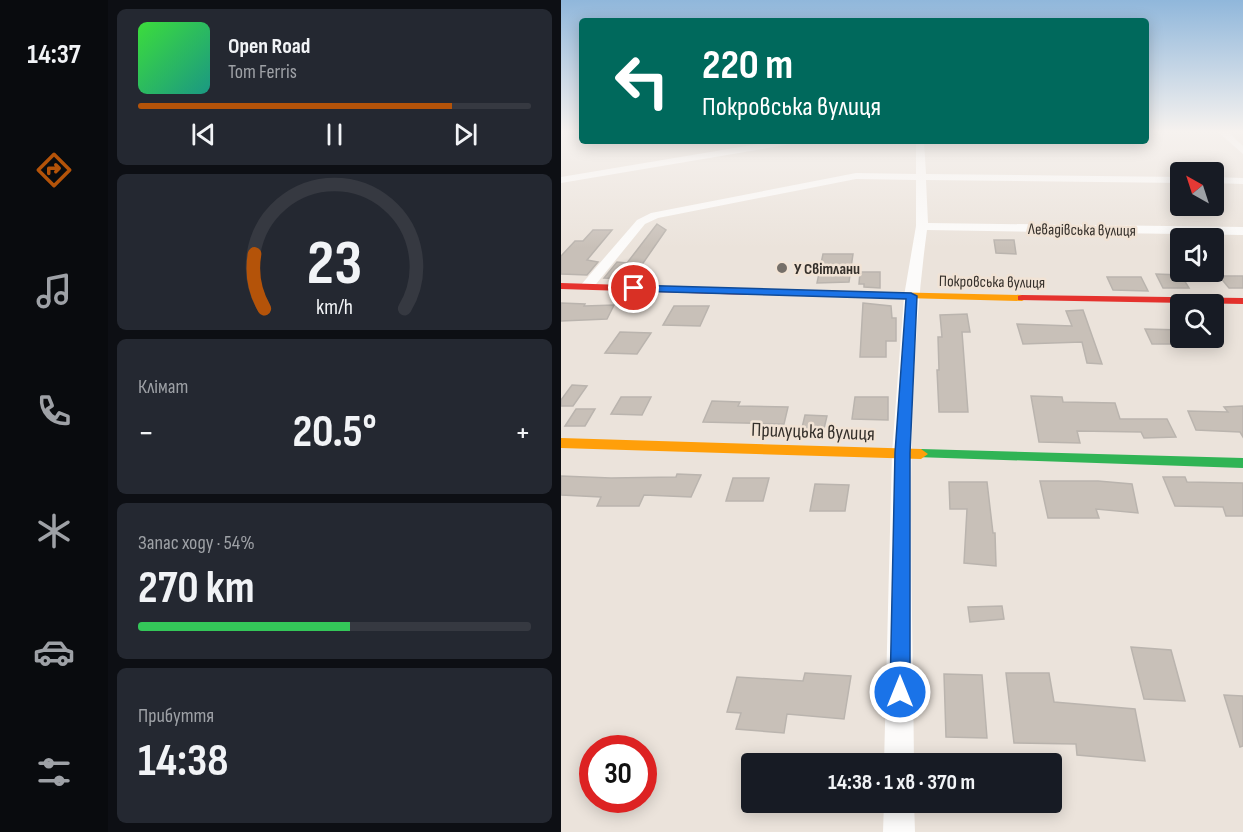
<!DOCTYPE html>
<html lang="uk">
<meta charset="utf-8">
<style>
:root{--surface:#171b24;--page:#242831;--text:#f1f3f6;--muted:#9ea1a6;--line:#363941;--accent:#b45309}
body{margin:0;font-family:"Sofia Sans Condensed",sans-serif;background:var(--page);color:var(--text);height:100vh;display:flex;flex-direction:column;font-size:22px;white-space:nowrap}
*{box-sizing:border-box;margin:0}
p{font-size:20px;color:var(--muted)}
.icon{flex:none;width:33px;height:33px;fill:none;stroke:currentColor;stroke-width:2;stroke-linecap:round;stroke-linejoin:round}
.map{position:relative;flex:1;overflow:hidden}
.details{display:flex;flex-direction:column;gap:9px;padding:9px;background:#0d0f14;width:453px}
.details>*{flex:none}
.guide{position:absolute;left:18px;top:18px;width:570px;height:126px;border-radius:6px;box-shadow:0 3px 15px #0003;background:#00695c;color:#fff;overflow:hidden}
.needle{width:39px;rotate:321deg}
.fabs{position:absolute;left:609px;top:162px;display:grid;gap:12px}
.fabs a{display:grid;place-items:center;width:54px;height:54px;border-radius:6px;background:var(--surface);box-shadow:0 3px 15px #0003;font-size:30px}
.speed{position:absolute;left:18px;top:735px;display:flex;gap:12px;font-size:30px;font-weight:700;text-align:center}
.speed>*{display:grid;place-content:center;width:78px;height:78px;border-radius:50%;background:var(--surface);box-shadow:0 3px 15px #0003;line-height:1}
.speed .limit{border:9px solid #d22;background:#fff;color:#111}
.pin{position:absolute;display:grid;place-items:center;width:51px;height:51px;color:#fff;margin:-26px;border:3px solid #fff;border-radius:50%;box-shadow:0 2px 6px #0007}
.me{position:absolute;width:66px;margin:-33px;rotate:0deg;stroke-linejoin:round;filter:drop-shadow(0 0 4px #0008)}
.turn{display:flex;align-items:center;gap:21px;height:126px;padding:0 24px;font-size:27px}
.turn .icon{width:78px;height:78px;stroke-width:2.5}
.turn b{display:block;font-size:42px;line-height:51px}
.big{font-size:45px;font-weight:700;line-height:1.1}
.details .tile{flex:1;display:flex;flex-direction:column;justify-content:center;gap:9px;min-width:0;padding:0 21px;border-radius:9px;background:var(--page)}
.details .dial{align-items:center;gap:0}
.dial svg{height:156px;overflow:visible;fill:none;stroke:var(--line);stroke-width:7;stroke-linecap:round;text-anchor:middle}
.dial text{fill:var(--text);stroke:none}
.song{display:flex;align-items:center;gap:18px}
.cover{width:72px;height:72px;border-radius:9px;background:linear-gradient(135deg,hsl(120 70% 55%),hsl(170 70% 35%))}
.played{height:6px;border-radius:3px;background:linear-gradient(90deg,var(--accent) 80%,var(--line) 80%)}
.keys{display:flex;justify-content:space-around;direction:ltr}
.heat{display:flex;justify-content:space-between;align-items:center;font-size:33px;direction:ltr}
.charge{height:9px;border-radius:4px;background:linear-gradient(90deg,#34c759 54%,var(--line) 0)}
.trip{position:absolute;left:180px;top:753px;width:321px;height:60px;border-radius:6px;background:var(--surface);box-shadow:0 3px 15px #0003;font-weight:700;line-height:60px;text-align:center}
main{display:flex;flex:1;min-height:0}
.tabs{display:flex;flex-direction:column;width:108px;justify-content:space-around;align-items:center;background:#090b0e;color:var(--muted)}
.tabs .icon{width:42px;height:42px}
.tabs .current{color:var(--accent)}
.tabs b{font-size:27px;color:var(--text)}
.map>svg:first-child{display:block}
.building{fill:#c8c0b8;stroke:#bab4ae;stroke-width:1.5}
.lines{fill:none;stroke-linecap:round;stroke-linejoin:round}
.street{fill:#fcfbfa;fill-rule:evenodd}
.fast{fill:#30b455;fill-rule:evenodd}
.slow{fill:#ff9f0a;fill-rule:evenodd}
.jam{fill:#e5322d;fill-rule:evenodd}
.route{fill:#1a73e8;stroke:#114b97;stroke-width:1.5}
.poi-dot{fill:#756f69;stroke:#f1e3d5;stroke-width:2}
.labels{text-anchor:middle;stroke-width:5;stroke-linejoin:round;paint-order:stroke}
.far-street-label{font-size:16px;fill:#35302b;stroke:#f1e3d5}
.far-poi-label{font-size:16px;font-weight:bold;fill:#35302b;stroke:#f1e3d5;text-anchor:start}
.street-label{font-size:20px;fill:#35302b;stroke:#f1e3d5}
</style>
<main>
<nav class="tabs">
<b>14:37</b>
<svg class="icon current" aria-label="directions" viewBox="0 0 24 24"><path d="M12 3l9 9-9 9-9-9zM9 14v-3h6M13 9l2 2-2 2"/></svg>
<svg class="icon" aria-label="music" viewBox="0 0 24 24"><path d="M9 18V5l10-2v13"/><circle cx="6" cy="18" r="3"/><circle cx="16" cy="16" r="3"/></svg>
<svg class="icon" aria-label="phone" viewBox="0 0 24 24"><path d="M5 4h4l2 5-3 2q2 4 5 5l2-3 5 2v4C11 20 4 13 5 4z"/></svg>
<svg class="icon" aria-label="climate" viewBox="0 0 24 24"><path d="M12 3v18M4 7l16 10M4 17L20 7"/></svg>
<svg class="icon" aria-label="car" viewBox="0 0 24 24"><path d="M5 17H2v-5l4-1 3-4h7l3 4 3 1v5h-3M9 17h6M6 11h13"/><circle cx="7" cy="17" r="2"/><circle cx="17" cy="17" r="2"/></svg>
<svg class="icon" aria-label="filters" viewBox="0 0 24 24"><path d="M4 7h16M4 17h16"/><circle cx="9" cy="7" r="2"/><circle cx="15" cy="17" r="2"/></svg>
</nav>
<section class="details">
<div class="tile">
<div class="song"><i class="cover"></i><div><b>Open Road</b><p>Tom Ferris</p></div></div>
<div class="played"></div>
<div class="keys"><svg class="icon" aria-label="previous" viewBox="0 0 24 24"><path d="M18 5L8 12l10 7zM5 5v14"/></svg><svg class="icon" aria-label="pause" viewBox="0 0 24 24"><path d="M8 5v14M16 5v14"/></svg><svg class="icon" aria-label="next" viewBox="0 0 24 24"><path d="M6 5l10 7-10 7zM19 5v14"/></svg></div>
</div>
<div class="tile dial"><svg viewBox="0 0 100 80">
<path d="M14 69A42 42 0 1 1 86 69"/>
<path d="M14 69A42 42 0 0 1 9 41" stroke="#b45309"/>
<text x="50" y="56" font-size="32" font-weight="700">23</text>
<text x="50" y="72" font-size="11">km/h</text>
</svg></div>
<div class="tile"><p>Клімат</p>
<div class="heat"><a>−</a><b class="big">20.5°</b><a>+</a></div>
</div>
<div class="tile"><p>Запас ходу · 54%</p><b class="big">270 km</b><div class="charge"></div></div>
<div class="tile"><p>Прибуття</p><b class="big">14:38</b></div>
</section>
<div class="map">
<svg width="682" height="832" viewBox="0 0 682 832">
<rect width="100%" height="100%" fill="#ebe3db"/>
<g class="building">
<path d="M 96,224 L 105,230 L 71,279 L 43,278 L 56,262 L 66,263 Z"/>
<path d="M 32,230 L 51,230 L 26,260 L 37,262 L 26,275 L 0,274 L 0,256 L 14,241 L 22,241 Z"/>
<path d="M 433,240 L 453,240 L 455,254 L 435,253 Z"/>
<path d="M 262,254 L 292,254 L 288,282 L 256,283 Z"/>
<path d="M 299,272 L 319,272 L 319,288 L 303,287 L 303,284 L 298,284 Z"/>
<path d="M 595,274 L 620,275 L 628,288 L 602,288 Z"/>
<path d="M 658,276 L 682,276 L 682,288 L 668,288 Z"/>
<path d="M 546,277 L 580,277 L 587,291 L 552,290 Z"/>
<path d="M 0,303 L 24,304 L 23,306 L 53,305 L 46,319 L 0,321 Z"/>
<path d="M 302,303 L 330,306 L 331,318 L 335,318 L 335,341 L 325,341 L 325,357 L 299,357 Z"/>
<path d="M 113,306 L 148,306 L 139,326 L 102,325 Z"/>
<path d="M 522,310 L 541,364 L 526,363 L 521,342 L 462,344 L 456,324 L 511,326 L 505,311 Z"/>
<path d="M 406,314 L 409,332 L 401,332 L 407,412 L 378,412 L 376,370 L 378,370 L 377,337 L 381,337 L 379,315 Z"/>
<path d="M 584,329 L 620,330 L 620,344 L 591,344 Z"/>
<path d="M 59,332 L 90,333 L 76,354 L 44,353 Z"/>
<path d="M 11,385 L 26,386 L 12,406 L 0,406 L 0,400 Z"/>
<path d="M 470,396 L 501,397 L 502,402 L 554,403 L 559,419 L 606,419 L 615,437 L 583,438 L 580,432 L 516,431 L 519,443 L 478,442 Z"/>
<path d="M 60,397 L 90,397 L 81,415 L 50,414 Z"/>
<path d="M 294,397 L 327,397 L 327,420 L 291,419 Z"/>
<path d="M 151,401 L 179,402 L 177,406 L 227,407 L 223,424 L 142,422 Z"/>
<path d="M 682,406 L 682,437 L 679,432 L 635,430 L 627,411 L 667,412 L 663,407 Z"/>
<path d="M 15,409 L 34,409 L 24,426 L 4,426 Z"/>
<path d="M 244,415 L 266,416 L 262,433 L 240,432 Z"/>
<path d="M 116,474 L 140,475 L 130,497 L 83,495 L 78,506 L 36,506 L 40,497 L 0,495 L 0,476 L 50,478 L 115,477 Z"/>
<path d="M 602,477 L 624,477 L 626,482 L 682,483 L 682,516 L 665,516 L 662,507 L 614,506 Z"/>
<path d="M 172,478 L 208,478 L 202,501 L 165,501 Z"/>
<path d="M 479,481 L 537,481 L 571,484 L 577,513 L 535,509 L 538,518 L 487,518 Z"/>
<path d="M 388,482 L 426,482 L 432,533 L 434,533 L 435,566 L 403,563 L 406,509 L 389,509 Z"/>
<path d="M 254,484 L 288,485 L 284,511 L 249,511 Z"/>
<path d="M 441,606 L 443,619 L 409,622 L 407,607 Z"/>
<path d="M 570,647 L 610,650 L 624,701 L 583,699 Z"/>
<path d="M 244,673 L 290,676 L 283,719 L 226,714 L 223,733 L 175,729 L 180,713 L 166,712 L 176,677 L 242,681 Z"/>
<path d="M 445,673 L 488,673 L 493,702 L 574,709 L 584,761 L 516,755 L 515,744 L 453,743 Z"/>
<path d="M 383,674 L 421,675 L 426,738 L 385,737 Z"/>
<path d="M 663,695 L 682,696 L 682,746 L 679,747 Z"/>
</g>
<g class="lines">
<g class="street">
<path d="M 656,131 L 666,131 L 682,146 L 682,154 Z"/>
<path d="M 215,141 L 235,141 L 231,144 L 0,183 L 0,177 Z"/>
<path d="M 355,141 L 363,141 L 365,174 L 620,177 L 620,183 L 365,180 L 367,223 L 682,227 L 682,235 L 366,230 C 342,406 352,586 353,764 L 323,764 L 331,453 L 343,296 L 355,226 L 355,180 L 295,179 L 97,218 L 84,224 L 31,289 L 26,290 L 19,286 L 76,220 L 90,213 L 295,173 L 355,174 Z"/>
<path d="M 652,177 L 682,178 L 682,184 L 652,183 Z"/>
<path d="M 323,802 L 353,802 L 354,832 L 322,832 Z"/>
</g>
<path class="fast" d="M 360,449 L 682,458 L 682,468 L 355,457 L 353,454 L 355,451 Z"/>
<g class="slow">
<path d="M 191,289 L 461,295 L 466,298 L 461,301 L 187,294 L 186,292 Z"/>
<path d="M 0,438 L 360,449 L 367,454 L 360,459 L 0,448 Z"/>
</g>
<g class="jam">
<path d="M 0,283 L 191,289 L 196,292 L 191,295 L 0,289 Z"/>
<path d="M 461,295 L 682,298 L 682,304 L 457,300 L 457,296 Z"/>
</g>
</g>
<linearGradient id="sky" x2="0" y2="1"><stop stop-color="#90b7db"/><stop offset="0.53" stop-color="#f6f2ef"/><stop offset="1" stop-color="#f6f2ef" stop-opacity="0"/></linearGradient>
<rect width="682" height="248" fill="url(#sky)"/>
<path class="route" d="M 69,285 L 350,293 L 356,296 L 349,453 L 349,692 L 346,699 L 339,702 L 332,699 L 329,692 L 334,453 L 345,299 L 73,291 L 69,290 Z"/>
<circle class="poi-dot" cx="221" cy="268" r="6"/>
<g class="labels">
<g class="far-street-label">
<text transform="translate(521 229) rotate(1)" y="6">Левадівська вулиця</text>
<text transform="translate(431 281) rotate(1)" y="6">Покровська вулиця</text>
</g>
<g class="far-poi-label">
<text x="233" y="274">У Світлани</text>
</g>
<g class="street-label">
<text transform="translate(252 431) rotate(2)" y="7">Прилуцька вулиця</text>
</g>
</g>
</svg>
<div class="fabs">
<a><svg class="needle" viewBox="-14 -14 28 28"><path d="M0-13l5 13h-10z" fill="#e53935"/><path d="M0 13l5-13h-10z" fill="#9ea1a6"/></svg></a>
<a><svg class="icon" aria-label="sound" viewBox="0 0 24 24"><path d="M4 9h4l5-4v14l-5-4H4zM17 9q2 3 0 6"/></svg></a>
<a><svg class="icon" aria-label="search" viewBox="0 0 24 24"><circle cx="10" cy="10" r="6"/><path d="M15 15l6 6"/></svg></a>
</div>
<div class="speed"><div class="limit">30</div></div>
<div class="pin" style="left:73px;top:288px;background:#d93025"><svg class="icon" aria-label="arrive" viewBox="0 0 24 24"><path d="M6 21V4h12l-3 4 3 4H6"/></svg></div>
<svg class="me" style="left:339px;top:692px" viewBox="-20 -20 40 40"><circle r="17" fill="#1a73e8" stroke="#fff" stroke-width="3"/><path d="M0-11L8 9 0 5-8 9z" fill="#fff"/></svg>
<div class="trip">14:38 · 1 хв · 370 m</div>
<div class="guide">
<div class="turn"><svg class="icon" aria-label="left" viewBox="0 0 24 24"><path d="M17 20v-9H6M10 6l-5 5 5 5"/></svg><div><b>220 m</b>Покровська вулиця</div></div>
</div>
</div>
</main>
